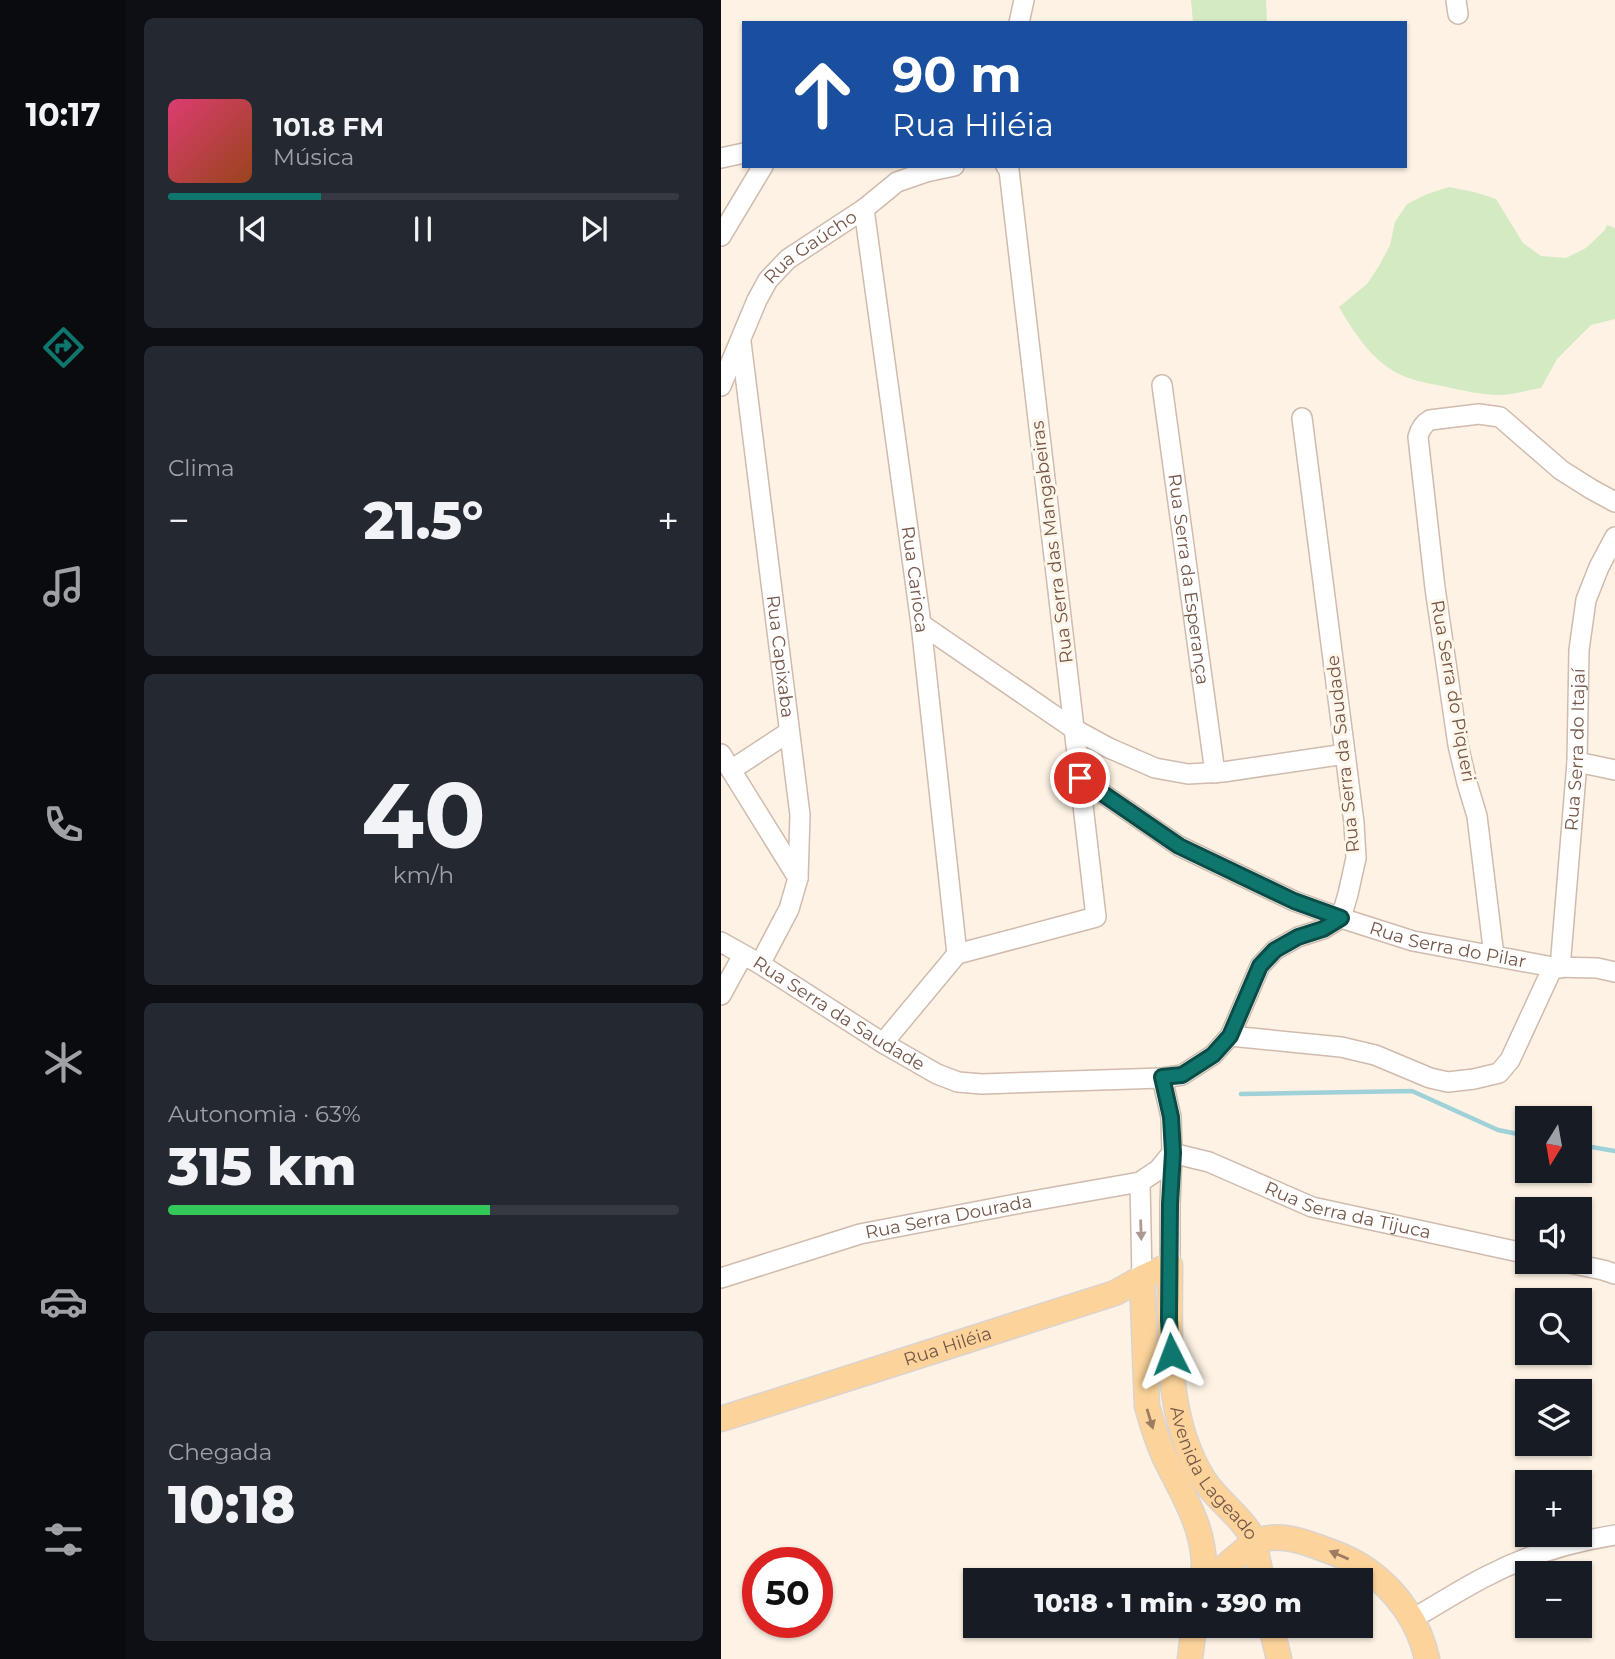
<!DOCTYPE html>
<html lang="pt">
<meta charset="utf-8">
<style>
:root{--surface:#171b24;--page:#242831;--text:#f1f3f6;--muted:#9ea1a6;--line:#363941;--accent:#0f766e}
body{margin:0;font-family:Montserrat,sans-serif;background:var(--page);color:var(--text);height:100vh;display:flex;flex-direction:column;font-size:26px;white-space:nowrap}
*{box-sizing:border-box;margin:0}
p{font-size:23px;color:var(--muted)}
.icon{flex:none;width:38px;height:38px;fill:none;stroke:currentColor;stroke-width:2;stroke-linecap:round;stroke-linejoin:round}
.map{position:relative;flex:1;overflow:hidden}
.drawer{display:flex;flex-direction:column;gap:18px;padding:18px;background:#0d0f14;width:595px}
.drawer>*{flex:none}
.top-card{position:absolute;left:21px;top:21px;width:665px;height:147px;border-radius:0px;box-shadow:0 2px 5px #0004;background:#1a4fa0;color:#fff;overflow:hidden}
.needle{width:46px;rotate:191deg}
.controls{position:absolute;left:794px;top:1106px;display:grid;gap:14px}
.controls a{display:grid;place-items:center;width:77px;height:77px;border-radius:0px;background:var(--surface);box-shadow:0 2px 5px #0004;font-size:35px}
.speed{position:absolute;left:21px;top:1547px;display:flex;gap:14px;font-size:35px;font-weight:700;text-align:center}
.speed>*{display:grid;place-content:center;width:91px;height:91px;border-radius:50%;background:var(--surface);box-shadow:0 2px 5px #0004;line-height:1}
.speed .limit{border:10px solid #d22;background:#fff;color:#111}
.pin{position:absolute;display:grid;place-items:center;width:60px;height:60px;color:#fff;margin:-30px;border:4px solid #fff;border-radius:50%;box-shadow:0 2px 7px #0007}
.me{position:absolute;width:77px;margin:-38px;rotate:357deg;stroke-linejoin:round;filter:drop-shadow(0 0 5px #0008)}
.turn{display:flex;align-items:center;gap:24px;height:147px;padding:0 35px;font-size:32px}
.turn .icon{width:91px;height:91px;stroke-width:2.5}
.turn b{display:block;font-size:49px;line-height:60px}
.big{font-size:52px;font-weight:800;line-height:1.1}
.drawer .tile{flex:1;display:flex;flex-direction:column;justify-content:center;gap:10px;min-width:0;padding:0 24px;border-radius:10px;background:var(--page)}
.drawer .dial{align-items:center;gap:0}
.dial b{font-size:91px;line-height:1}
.song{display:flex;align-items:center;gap:21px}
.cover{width:84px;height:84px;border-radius:10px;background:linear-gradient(135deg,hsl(340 70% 55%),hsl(20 70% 35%))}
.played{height:7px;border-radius:4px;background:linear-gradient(90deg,var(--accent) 30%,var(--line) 30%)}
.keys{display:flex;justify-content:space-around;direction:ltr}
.heat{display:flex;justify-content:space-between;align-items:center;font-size:38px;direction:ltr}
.charge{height:10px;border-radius:5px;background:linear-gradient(90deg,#34c759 63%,var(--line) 0)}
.trip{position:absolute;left:242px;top:1568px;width:410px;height:70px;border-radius:0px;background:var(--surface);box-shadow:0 2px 5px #0004;font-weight:800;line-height:70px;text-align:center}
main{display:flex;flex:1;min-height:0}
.menu{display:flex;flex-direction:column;width:126px;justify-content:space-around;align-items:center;background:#090b0e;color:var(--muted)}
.menu .icon{width:49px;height:49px}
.menu .on{color:var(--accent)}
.menu b{font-size:32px;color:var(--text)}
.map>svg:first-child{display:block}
.green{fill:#d4eac2}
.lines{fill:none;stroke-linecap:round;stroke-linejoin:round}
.stream{stroke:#9ed1d8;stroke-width:4.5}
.minor-casing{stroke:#d0bbad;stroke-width:22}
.major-casing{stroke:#dbd3d0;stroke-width:27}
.minor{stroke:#fff;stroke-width:19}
.major{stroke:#fcd49b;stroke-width:24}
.oneway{fill:#ac9a92}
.oneway2{fill:#9e7c62}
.route-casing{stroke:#0a4d48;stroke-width:18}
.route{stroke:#0f766e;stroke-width:12}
.labels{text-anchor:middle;stroke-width:6;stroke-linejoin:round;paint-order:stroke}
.street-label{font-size:18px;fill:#755749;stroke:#fff6ea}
</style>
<main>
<nav class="menu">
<b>10:17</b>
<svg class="icon on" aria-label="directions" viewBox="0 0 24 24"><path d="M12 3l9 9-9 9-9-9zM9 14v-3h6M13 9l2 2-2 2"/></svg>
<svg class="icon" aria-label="music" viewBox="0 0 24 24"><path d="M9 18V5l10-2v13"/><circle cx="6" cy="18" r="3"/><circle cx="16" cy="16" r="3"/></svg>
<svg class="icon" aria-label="phone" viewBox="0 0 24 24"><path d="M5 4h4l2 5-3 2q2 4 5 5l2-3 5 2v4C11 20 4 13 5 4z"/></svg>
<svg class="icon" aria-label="climate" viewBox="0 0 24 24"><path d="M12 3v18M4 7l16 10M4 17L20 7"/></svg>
<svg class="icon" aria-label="car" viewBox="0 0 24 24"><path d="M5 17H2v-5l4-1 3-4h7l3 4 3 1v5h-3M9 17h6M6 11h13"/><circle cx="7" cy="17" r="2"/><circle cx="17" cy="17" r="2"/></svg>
<svg class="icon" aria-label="filters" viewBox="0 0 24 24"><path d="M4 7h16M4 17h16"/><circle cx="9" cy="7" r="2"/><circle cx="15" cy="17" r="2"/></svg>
</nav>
<section class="drawer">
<div class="tile">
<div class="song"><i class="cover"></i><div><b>101.8 FM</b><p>Música</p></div></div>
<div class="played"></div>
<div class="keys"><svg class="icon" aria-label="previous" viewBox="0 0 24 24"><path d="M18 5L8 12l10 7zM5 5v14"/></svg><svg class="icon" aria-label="pause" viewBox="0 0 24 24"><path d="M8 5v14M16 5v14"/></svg><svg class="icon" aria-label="next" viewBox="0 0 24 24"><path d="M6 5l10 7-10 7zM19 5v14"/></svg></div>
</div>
<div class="tile"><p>Clima</p>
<div class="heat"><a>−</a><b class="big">21.5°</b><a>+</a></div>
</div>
<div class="tile dial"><b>40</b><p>km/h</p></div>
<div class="tile"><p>Autonomia · 63%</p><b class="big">315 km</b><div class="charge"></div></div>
<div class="tile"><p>Chegada</p><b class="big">10:18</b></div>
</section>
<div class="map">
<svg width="894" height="1659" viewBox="0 0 894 1659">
<rect width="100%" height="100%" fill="#fdf2e4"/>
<g class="green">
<path d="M 470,0 L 545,0 L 546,22 L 472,23 Z"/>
<path d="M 728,187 L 753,192 L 775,199 L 802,243 L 820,256 L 845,258 L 865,248 L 883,231 L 886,225 L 894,228 L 894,319 L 870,325 L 836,359 L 820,388 C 807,390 792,395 778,395 C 762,395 745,391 730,388 C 713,384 694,382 678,374 C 651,361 632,331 618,307 L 646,284 L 658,266 L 669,245 L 674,222 L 686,204 L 706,194 Z"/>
</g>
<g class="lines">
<g class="stream">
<path d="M 520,1094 L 691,1091 L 777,1130 L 807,1136"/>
<path d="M 859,1145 L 894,1151"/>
</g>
<g class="minor-casing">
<g id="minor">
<path d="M 735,0 L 737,14"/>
<path d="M 298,23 L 303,0"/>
<path d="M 0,158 L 23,153"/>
<path id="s1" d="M 143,209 L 200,624 L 236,954"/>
<path d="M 0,236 L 42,166"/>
<path id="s2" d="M 20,342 L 79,815 L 77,878 L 68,909 L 39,964"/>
<path id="s3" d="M 441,385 L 494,773"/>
<path id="s4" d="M 0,386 L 36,300 L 47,280 L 67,259 L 143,209 L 176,182 L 205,172 L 233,166"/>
<path d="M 200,624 L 353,729 L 388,748 L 434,768 L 467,774 L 502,772 L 624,754"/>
<path d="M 0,754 L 77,878"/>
<path d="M 856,762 L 894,770"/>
<path d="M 10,770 L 68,732"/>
<path id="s5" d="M 359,778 L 458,846 L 573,901 L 620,918 L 692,941 L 832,967 L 876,968 L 894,972"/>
<path id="s6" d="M 0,942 L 39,964 L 162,1043 L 216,1074 L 237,1082 L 261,1084 L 441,1078 L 461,1075 L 492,1055 L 509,1036 L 539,966 L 554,950 L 577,937 L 602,929 L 620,918 L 627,894 L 635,858 L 633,823 L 581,418"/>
<path d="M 773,956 L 756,816 L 746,783 L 737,745 L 714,588 L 697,437 C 699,429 702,424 709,420 L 758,414 L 779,417 L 840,470 L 870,489 L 894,502"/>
<path id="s7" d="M 839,968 L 856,762 L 858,650 L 865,600 L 878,567 L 894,537"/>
<path d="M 0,995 L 22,955"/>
<path d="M 509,1036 L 620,1047 L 654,1055 L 709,1078 L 727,1082 L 753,1079 L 778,1073 L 789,1060 L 832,967"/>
<path d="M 162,1043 L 236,954 L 375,917 L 288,170 L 285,166"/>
<path d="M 441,1078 L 450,1117 L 451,1153 L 449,1204 L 449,1265"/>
<path id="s8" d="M 451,1153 L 488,1162 L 591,1207 L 807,1254"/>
<path d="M 419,1182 L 421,1278"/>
<path d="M 843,1262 L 882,1270 L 894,1274"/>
<path id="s9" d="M 0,1278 L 139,1234 L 300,1203 L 419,1182 L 437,1170 L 451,1153"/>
<path d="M 691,1619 C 716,1605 740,1589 766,1576 C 806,1555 850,1542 894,1535"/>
</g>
</g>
<g class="major-casing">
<g id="major">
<path d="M 421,1278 L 426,1406 C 431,1424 436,1441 444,1458 C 463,1497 488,1534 482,1580"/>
<path id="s10" d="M 0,1419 L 394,1293 L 421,1278 L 449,1265 C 449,1336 443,1417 483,1480 C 496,1500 516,1513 529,1533 L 533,1542 L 541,1580"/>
<path d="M 488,1580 L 533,1542 C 554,1533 576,1539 597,1547 C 614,1553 631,1559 646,1570 C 676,1591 699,1624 706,1659"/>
<path d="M 550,1626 L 558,1659"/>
<path d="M 469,1659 L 473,1626"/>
</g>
</g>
<use href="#minor" class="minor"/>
<use href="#major" class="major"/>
</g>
<defs><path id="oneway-solid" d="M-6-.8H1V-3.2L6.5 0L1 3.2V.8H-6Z" transform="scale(1.75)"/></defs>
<use class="oneway" href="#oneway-solid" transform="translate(420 1230) rotate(88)"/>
<g class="oneway2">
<use href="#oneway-solid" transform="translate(429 1419) rotate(73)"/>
<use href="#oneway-solid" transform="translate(618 1555) rotate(-157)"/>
</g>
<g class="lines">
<g class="route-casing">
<path id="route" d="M 359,778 L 458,846 L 573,901 L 620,918 L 602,929 L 577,937 L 554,950 L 539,966 L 509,1036 L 492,1055 L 461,1075 L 441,1077 L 450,1117 L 452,1153 L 449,1204 L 448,1320 L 450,1354"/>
</g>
<use href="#route" class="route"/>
</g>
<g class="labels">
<g class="street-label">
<text dy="6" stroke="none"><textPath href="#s4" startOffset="170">Rua Gaúcho</textPath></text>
<text transform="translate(331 542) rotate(-97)" y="6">Rua Serra das Mangabeiras</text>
<text dy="6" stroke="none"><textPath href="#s3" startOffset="196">Rua Serra da Esperança</textPath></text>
<text dy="6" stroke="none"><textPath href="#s1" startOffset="374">Rua Carioca</textPath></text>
<text dy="6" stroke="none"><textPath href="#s2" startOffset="317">Rua Capixaba</textPath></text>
<text transform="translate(732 691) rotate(80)" y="6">Rua Serra do Piqueri</text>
<text dy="6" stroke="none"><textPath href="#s7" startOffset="219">Rua Serra do Itajaí</textPath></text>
<text transform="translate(622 754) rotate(-96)" y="6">Rua Serra da Saudade</text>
<text dy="6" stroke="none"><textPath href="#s5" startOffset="408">Rua Serra do Pilar</textPath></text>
<text dy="6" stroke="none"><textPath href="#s6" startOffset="138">Rua Serra da Saudade</textPath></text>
<text dy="6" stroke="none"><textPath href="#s8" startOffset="186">Rua Serra da Tijuca</textPath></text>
<text dy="6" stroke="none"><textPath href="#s9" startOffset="236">Rua Serra Dourada</textPath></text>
<text dy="6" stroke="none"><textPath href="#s10" startOffset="238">Rua Hiléia</textPath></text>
<text dy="6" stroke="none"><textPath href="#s10" startOffset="695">Avenida Lageado</textPath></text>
</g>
</g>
</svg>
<div class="controls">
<a><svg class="needle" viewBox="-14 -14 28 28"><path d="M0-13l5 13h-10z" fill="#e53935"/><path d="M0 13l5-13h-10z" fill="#9ea1a6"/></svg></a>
<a><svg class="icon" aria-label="sound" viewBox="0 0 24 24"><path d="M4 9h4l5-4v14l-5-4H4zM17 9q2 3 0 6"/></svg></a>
<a><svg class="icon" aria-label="search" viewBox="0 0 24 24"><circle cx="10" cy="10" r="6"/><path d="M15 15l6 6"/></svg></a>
<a><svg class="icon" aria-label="layers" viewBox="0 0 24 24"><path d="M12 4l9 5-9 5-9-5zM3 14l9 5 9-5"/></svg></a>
<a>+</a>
<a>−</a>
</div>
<div class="speed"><div class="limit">50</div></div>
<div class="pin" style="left:359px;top:778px;background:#d93025"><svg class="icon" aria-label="arrive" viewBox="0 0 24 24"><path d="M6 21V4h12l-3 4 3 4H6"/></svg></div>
<svg class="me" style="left:450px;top:1354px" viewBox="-20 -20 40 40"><path d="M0-17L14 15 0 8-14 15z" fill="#0f766e" stroke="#fff" stroke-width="4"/></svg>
<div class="trip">10:18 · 1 min · 390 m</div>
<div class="top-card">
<div class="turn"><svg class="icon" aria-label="ahead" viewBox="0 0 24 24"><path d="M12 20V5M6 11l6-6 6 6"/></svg><div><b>90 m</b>Rua Hiléia</div></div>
</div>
</div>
</main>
